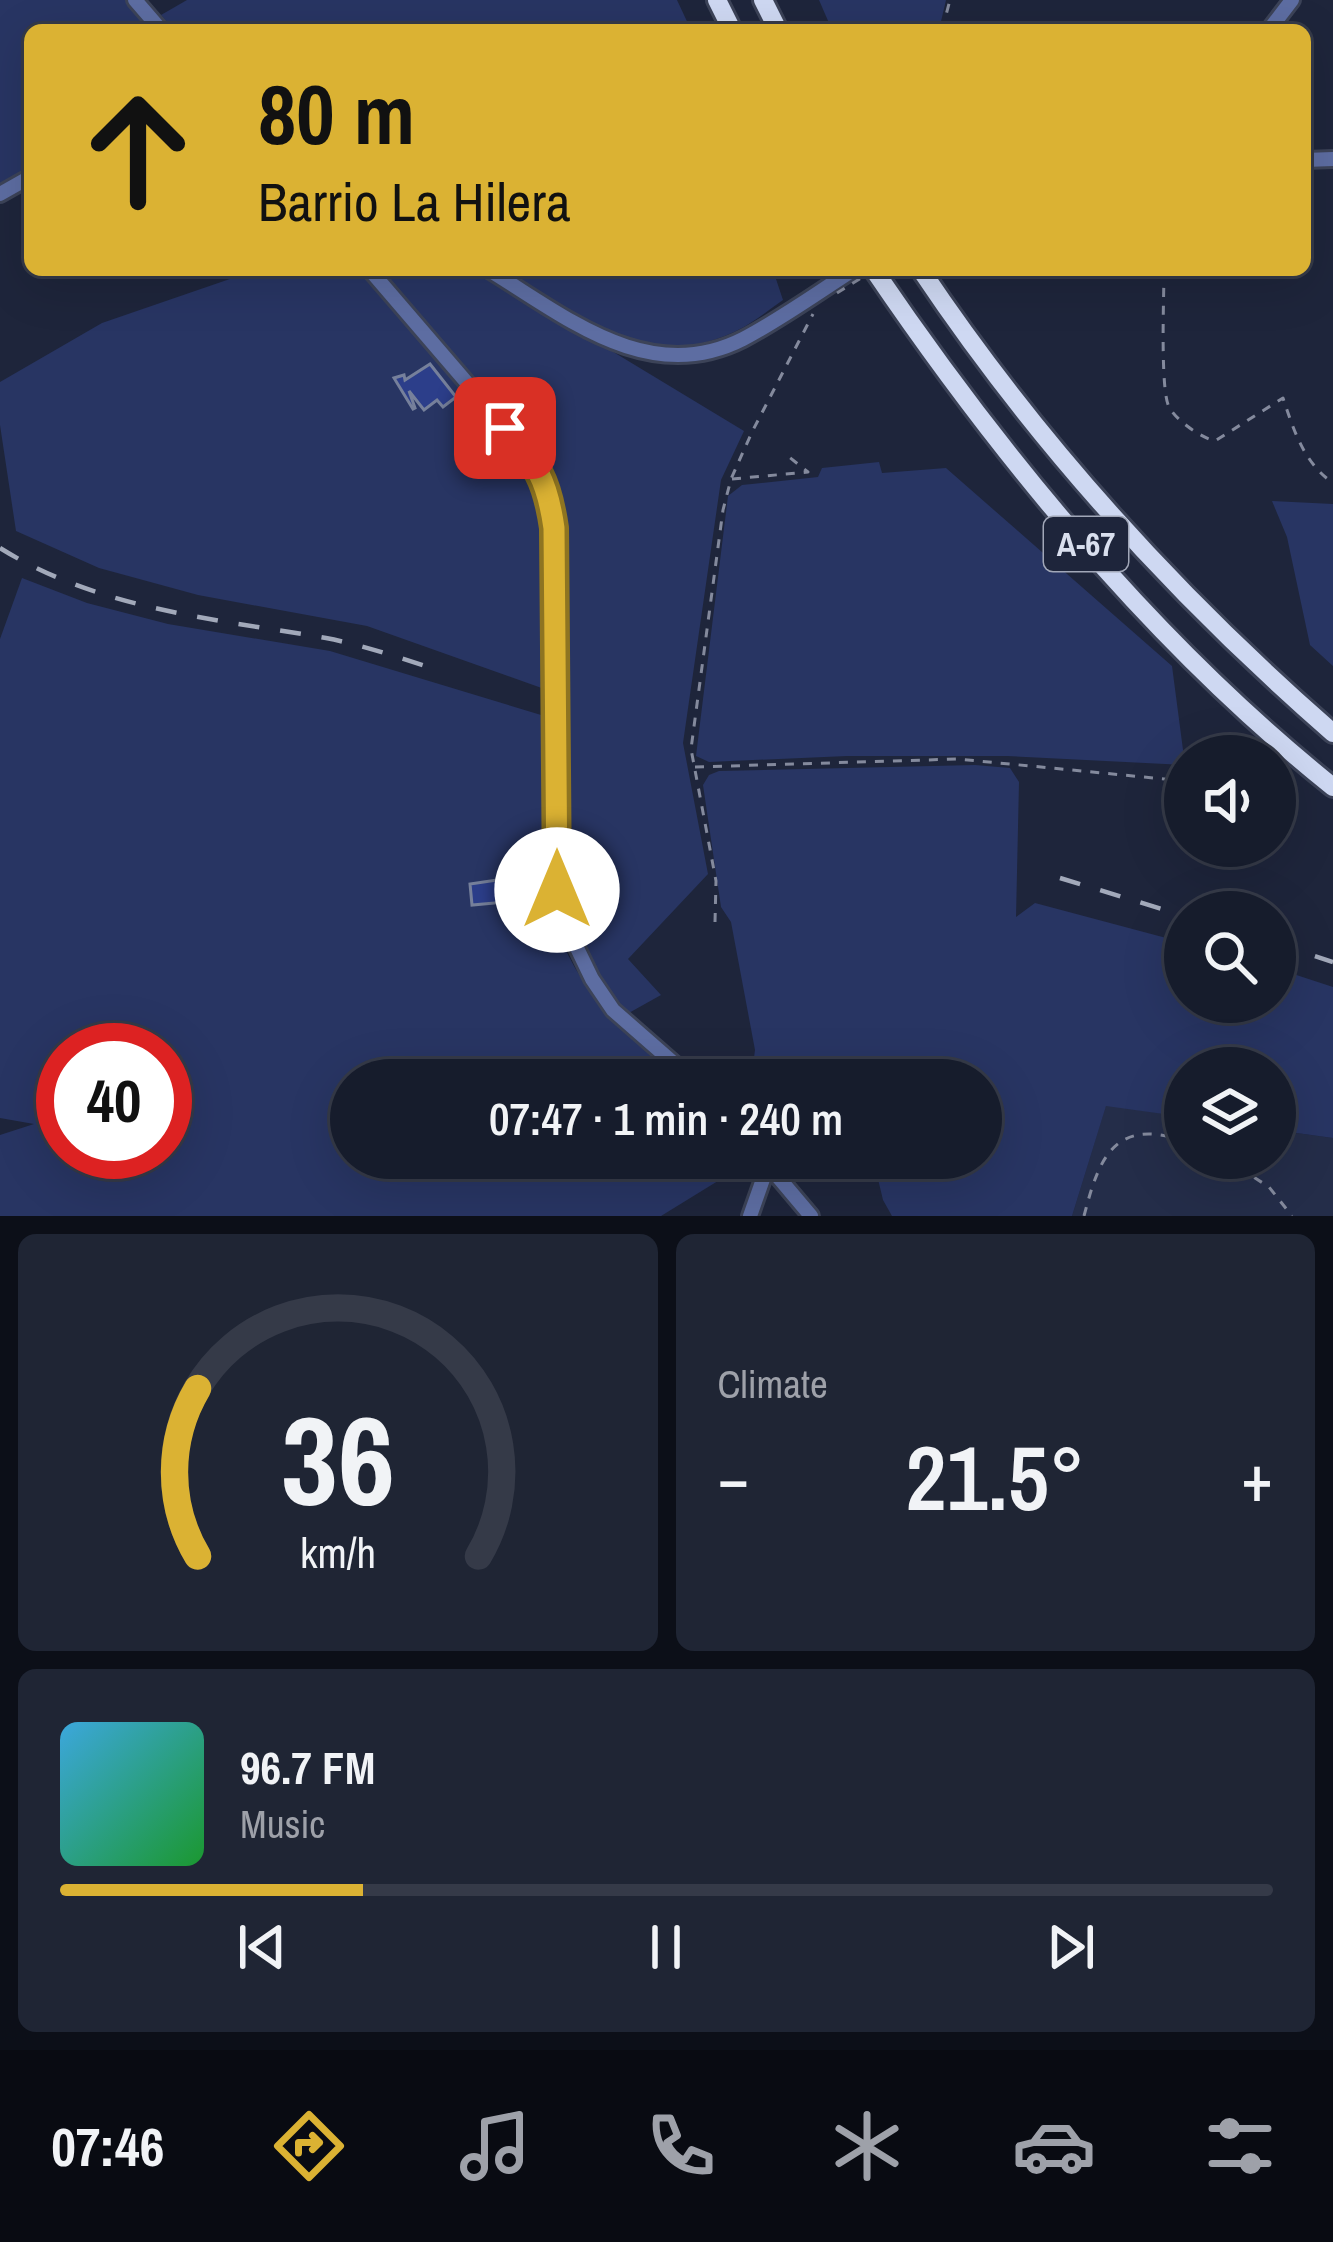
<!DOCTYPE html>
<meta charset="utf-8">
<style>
:root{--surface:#161c2c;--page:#1f2534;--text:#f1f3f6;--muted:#9ea1a9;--line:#353a48;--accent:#dbb233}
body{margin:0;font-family:"Archivo Narrow",sans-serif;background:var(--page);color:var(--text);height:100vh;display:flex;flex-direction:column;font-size:45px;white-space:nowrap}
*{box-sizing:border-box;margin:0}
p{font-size:39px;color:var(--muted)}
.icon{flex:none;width:66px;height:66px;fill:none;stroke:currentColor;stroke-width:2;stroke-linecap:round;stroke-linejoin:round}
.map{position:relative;height:1216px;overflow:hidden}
.drawer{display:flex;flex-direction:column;gap:18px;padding:18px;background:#0c0f18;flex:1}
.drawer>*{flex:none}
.guide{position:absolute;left:24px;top:24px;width:1287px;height:252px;border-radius:18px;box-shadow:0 12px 48px #0002,0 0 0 3px var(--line);background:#dbb233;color:#111;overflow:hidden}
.fabs{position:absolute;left:1164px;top:735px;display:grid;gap:24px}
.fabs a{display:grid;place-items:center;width:132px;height:132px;border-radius:50%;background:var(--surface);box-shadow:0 12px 48px #0002,0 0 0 3px var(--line);font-size:60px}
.speed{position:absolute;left:36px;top:1023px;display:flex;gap:24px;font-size:60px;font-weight:700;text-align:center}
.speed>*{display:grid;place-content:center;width:156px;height:156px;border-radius:50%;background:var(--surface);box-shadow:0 12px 48px #0002,0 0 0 3px var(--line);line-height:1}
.speed .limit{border:18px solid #d22;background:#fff;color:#111}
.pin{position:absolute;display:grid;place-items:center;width:102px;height:102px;color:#fff;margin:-51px;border-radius:24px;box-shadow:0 6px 18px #0006}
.me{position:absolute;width:132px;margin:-66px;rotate:0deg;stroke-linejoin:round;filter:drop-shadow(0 0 9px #0008)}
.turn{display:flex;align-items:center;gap:42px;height:252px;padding:0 36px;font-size:54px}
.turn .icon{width:156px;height:156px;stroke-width:2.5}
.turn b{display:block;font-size:84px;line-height:102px}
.big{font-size:90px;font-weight:600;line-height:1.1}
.drawer .widget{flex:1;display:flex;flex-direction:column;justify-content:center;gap:18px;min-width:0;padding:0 42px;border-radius:18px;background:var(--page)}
.drawer .dial{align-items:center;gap:0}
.dial svg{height:312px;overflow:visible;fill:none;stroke:var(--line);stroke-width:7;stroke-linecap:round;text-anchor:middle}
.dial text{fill:var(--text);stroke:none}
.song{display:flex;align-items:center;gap:36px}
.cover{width:144px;height:144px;border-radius:18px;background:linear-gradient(135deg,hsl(200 70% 55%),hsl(130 70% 35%))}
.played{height:12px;border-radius:6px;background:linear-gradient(90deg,var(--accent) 25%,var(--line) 25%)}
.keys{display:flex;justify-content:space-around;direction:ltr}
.heat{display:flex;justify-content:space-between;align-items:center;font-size:66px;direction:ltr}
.drawer .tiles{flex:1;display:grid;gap:18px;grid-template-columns:1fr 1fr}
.widget:last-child{grid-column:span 2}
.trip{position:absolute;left:330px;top:1059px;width:672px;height:120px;border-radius:60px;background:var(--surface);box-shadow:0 12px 48px #0002,0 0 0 3px var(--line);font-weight:600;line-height:120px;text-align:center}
.menu{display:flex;height:192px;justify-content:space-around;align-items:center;background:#090b12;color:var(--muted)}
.menu .icon{width:84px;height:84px}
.menu .current{color:var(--accent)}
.menu b{font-size:54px;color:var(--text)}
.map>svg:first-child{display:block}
.built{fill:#242d49}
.green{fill:#283563;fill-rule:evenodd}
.building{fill:#2c3e8a;stroke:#76809b;stroke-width:3}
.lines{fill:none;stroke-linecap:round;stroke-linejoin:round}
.minor-casing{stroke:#3c4358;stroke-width:20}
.highway-casing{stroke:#3c4358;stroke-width:24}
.path{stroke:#848a9d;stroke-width:3;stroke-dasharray:9 9;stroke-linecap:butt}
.minor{stroke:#5d6da2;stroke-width:14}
.highway{stroke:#ced8f2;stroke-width:18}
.rail{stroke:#a2a9ba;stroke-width:4.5;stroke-dasharray:21 21;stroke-linecap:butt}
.path-bridge{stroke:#848a9d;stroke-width:3;stroke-dasharray:9 9;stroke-linecap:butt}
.route-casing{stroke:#8e7421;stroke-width:30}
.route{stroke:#dbb233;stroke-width:21}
.labels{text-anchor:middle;stroke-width:12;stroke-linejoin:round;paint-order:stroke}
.shield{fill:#1e253b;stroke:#a1a7b8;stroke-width:3}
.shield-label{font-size:33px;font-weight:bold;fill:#d9dfee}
</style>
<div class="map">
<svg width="1333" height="1216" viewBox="0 0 1333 1216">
<rect width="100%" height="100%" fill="#1e253b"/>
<path class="built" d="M 1106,1105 L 1185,1117 L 1185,1158 L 1275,1158 L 1275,1130 L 1333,1138 L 1333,1216 L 1072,1216 Z"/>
<g class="green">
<path d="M 0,0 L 126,0 L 152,30 L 30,30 L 30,172 L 0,189 Z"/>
<path d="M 187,0 L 677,0 L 691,30 L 174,30 L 161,15 Z"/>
<path d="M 819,0 L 946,0 L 939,30 L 832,30 Z"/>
<path d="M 256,270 L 361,270 L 528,467 L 540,487 L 547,514 L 550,691 L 367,626 L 198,595 L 99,568 L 16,531 L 0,425 L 0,382 L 102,323 Z"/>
<path d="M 378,270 L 478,270 L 744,431 L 721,480 L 683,743 L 708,874 L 628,959 L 661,995 L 627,1014 C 598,977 582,947 567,903 L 562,525 L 558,493 L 545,463 Z"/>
<path d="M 502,270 L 773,270 L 783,300 C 770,309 758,319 744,327 C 650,378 581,317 502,270 Z"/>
<path d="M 879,462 L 882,473 L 946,468 L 1172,666 L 1185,765 L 1007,756 L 847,756 L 709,762 L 696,756 L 728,496 L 742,485 L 818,477 L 822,468 Z"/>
<path d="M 1272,501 L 1333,504 L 1333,666 L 1310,645 L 1287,537 Z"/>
<path d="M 22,578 L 87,603 L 168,624 L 330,651 L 551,718 C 551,758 552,799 552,839 C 552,870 550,902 559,932 C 579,995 634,1040 684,1080 L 351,1080 L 351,1158 L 750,1158 L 752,1160 L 661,1216 L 0,1216 L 0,1135 L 34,1124 L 0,1118 L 0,639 ZM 63,1050 L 165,1050 L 165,1152 L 63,1152 Z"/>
<path d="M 975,765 L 1010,768 L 1019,782 L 1016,917 L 1035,903 L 1185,943 L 1185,1002 L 1275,1002 L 1275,968 L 1333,987 L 1333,1138 L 1275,1130 L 1275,1068 L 1185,1068 L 1185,1117 L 1106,1106 L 1072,1216 L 892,1216 L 883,1200 L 873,1158 L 981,1158 L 981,1080 L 751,1080 L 755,1050 L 731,922 L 721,907 L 703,785 L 709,775 L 719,771 Z"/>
</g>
<g class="building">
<path d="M 430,364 L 456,397 L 443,407 L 437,400 L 424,410 L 409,391 L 415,408 L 413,409 L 394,378 L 404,375 L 405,380 Z"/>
<path d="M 504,879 L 506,902 L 472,905 L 470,884 Z"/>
</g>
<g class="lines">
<g class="minor-casing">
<g id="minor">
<path d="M 135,0 L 161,30"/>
<path d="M 1269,30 L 1292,0"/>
<path d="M 1305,160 L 1333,159"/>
<path d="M 0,194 L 30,177"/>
<path d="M 370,270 L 528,454 L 545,485 L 554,528 L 557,890 L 577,948 L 592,979 L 613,1010 L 693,1080"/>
<path d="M 489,270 C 566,317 649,387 743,339 C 781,319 817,293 853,270"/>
<path d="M 762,1158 L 811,1216"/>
<path d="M 750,1216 L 768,1165"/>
</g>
</g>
<g class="highway-casing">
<g id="highway">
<path d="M 717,0 L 732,30"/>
<path d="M 763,0 L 778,30"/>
<path d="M 874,270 C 1001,457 1156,645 1333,787"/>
<path d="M 921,270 C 1037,443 1176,596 1333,733"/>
</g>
</g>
<g class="path">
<path d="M 942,30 L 950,0"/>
<path d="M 1164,270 C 1164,296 1160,389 1169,407 C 1177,421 1200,437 1215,441 L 1283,398 C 1294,431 1304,463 1333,483"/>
<path d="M 732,479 L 808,472 L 784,453"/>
<path d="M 695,767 L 958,759 L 1185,781"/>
<path d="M 715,922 L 716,881 L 691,749 L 723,510 L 731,479 L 752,432 L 813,314"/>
<path d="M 1224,1158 L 1269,1187 L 1292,1216"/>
<path d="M 1084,1216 C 1099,1158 1114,1117 1185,1141"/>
</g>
<use href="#minor" class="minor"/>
<use href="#highway" class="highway"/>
<g class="rail">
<path d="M 0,548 C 98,609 215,619 326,638 C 362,645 397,657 432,668"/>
<path d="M 1060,878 L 1185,916"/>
<path d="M 1275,943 L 1333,962"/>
</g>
<path class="path-bridge" d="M 837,293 L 874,270"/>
</g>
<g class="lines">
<g class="route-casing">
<path id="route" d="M 505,428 C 537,465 547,479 554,528 L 557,890"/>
</g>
<use href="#route" class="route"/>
</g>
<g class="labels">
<rect class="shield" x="1044" y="517" width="84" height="54" rx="9"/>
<g class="shield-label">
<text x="1086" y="556">A-67</text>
</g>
</g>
</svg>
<div class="fabs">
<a><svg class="icon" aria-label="sound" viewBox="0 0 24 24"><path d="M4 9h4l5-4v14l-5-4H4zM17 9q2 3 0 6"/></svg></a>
<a><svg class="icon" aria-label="search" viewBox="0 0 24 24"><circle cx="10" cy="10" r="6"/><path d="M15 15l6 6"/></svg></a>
<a><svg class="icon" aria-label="layers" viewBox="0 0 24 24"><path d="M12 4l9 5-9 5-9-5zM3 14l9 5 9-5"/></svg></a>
</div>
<div class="speed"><div class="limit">40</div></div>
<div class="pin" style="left:505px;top:428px;background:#d93025"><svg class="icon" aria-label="arrive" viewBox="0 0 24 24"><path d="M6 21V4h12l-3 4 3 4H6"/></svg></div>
<svg class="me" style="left:557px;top:890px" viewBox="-20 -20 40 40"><circle r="19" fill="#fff"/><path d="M0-13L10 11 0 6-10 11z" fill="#dbb233"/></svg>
<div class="trip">07:47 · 1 min · 240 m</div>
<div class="guide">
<div class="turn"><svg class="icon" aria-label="ahead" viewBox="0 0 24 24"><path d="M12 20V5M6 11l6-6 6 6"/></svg><div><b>80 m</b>Barrio La Hilera</div></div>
</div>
</div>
<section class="drawer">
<div class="tiles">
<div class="widget dial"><svg viewBox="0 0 100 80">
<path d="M14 69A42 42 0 1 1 86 69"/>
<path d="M14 69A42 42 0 0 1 14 26" stroke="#dbb233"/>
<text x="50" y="56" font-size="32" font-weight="700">36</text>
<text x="50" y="72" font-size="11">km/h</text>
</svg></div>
<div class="widget"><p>Climate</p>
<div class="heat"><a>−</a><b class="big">21.5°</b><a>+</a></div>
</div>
<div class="widget">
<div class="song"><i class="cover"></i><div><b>96.7 FM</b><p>Music</p></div></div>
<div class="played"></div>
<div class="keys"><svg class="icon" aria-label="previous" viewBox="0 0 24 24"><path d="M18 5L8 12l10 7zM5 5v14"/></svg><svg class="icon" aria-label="pause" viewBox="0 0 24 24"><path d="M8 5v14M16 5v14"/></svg><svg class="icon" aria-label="next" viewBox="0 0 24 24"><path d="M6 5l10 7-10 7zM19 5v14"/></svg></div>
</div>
</div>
</section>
<nav class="menu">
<b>07:46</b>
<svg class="icon current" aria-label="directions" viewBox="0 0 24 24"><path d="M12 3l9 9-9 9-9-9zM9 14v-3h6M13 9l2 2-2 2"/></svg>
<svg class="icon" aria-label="music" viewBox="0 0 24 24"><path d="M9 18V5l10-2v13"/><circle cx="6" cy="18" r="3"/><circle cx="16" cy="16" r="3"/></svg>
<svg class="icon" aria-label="phone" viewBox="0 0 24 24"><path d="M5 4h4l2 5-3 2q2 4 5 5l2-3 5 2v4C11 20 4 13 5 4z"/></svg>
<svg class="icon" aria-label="climate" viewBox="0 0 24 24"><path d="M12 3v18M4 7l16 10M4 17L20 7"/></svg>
<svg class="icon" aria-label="car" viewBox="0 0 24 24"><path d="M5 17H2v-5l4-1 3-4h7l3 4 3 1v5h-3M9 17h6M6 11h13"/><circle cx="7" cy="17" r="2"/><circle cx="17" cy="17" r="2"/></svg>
<svg class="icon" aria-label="filters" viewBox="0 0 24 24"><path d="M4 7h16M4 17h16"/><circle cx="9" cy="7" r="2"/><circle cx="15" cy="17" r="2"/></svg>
</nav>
